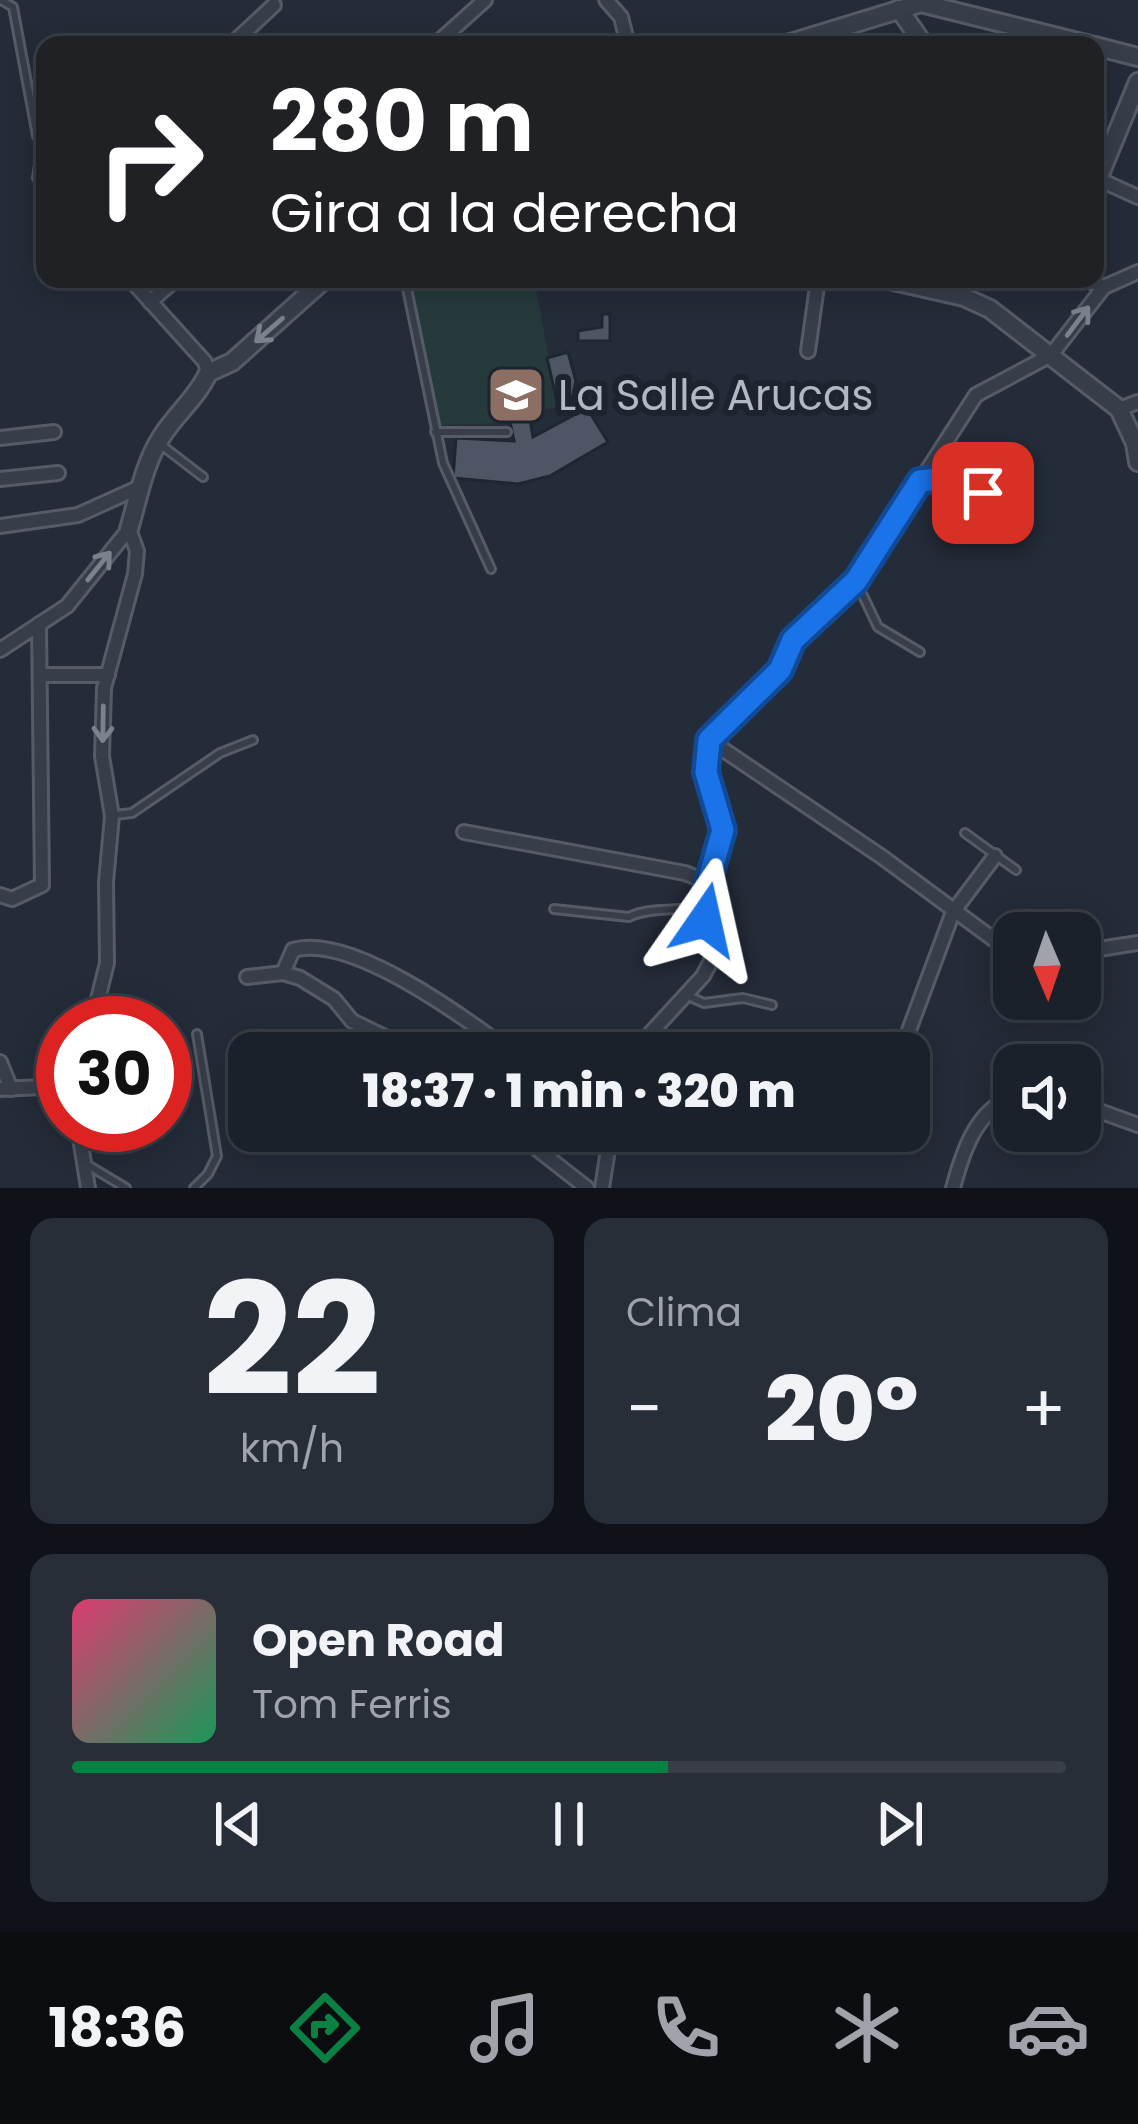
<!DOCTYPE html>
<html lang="es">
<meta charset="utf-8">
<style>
:root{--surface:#1b212b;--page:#282e37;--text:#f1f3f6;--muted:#a0a3a9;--line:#393e47;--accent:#0b8043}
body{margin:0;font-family:Poppins,sans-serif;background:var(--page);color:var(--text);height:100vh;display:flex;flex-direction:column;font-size:45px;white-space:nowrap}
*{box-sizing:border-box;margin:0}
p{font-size:39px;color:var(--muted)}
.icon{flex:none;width:66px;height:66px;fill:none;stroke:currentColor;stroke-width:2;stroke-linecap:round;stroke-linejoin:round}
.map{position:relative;height:1188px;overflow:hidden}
.drawer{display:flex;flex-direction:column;gap:30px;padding:30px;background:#0f1218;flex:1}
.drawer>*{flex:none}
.guide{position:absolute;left:36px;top:36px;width:1068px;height:252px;border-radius:24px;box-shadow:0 6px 30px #0003,0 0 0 3px var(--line);background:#202124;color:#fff;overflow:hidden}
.needle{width:78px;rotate:178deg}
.fabs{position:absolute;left:993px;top:912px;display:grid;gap:24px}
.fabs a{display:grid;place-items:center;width:108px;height:108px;border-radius:24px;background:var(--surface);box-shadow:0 6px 30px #0003,0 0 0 3px var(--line);font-size:60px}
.speed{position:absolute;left:36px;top:996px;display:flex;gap:24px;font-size:60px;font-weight:700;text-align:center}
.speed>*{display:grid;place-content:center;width:156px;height:156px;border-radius:50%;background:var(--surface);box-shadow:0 6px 30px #0003,0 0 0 3px var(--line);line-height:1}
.speed .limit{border:18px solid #d22;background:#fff;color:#111}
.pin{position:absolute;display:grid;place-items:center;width:102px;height:102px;color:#fff;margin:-51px;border-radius:24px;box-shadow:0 6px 18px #0006}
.me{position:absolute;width:132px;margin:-66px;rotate:11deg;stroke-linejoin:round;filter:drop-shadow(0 0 9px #0008)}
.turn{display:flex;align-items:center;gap:42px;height:252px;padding:0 36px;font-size:54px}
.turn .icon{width:156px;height:156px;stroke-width:2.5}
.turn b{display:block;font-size:84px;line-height:102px}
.big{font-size:90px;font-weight:800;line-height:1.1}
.drawer .tile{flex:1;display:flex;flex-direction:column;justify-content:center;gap:18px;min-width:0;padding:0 42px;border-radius:24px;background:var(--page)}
.drawer .dial{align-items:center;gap:0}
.dial b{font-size:156px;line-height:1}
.song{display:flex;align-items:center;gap:36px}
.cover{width:144px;height:144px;border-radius:18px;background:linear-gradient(135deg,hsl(340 70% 55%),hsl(150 70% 35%))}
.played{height:12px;border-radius:6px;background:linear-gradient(90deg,var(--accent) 60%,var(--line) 60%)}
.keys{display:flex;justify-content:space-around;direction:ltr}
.heat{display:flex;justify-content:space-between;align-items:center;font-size:66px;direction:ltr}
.drawer .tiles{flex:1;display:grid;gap:30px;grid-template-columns:1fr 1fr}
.tile:last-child{grid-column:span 2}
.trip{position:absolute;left:228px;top:1032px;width:702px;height:120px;border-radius:24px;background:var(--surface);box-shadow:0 6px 30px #0003,0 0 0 3px var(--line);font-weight:800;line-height:120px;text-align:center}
.dock{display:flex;height:192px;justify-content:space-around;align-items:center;background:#0b0d11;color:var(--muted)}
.dock .icon{width:84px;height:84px}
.dock .on{color:var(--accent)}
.dock b{font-size:54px;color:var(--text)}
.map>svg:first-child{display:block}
.green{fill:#263a3c}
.building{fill:#4c5665;stroke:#1e2631;stroke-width:3}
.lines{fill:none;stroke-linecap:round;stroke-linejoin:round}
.service-casing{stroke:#555c68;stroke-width:12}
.minor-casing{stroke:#555c68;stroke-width:18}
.tertiary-casing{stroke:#555c68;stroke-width:22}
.service{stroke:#373e4a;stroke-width:6}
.minor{stroke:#373e4a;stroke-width:12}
.tertiary{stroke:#373e4a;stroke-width:16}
.oneway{stroke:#7b828e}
.route-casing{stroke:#114b97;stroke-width:30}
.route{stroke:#1a73e8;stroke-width:21}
.labels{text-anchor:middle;stroke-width:12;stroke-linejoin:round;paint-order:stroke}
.poi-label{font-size:42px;fill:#b2b9c6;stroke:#1c242f;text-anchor:start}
</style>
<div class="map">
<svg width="1138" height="1188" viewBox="0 0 1138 1188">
<rect width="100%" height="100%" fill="#242c39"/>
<path class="green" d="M 409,279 L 534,279 L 558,407 L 510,417 L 510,423 L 438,425 Z"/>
<g class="building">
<path d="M 602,314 L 610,314 L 610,341 L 578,341 L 578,331 L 602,327 Z"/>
<path d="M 568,352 L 576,381 L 571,403 L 559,410 L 547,358 Z"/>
<path d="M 587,408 L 608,442 L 550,476 L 518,484 L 453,478 L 456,438 L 514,441 L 509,417 L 529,413 L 533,437 Z"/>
</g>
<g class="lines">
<g class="service-casing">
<g id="service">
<path d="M 1,0 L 13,7 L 37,136 L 42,144 L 37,178 L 45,187"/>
<path d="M 405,279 L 443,463 L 491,569"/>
<path d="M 435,432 L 507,432"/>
<path d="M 160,444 L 203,477"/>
<path d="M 923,480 L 947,478 L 1019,508 L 1023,527"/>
<path d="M 856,581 L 878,627 L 920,652"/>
<path d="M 115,815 L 132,813 L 220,753 L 253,740"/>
<path d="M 965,833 L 1016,870"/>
<path d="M 554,909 L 629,917 C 648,907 679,911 701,907"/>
<path d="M 688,996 L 704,1003 L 743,998 L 772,1005"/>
<path d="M 86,1164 L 126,1188"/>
<path d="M 194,1188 L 208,1174 L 217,1156 L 197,1034"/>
</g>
</g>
<g class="minor-casing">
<g id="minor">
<path d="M 606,0 L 621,17 L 628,45"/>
<path d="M 231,45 L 274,5"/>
<path d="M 435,45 L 485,0"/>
<path d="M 1095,185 L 1098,179 L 1138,197"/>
<path d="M 130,279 L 205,362 L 208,373"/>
<path d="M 1084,279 L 1104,287"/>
<path d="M 150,302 L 176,279"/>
<path d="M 808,351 L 818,279"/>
<path d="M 1119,409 L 1138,402"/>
<path d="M 0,438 L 54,432"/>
<path d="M 0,479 L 58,473"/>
<path d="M 0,526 L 78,515 L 140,487"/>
<path d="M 0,650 L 67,606 L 129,529 L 137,551 L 135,574 L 104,688 L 102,756 L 112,816 L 106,882 L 107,963 L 92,1023"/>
<path d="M 40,675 L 108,675"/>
<path d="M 709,740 L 882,857 L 993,939 L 1014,945"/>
<path d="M 464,832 L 685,873 L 708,882"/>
<path d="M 0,895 L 12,899 L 42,885 L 39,624"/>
<path d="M 1080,952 L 1138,943"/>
<path d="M 283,973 L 293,950 C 351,933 467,1019 512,1053"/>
<path d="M 247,977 L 283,973 L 300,978 L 334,999 L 352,1021 L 418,1053"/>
<path d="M 908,1033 L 953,912 L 995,856"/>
<path d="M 638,1053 L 647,1037 L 703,976 L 714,955 L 713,939 L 701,907 L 723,830 L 707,772 L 709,740 L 780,670 L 793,640 L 856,581 L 976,395 L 1051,355 L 1104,287 L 1138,272"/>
<path d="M 0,1062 L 11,1089"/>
<path d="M 0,1089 L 42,1087"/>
<path d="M 1080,1104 L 1138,1125"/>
<path d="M 78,1125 L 88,1188"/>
<path d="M 514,1131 L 587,1188"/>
<path d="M 602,1188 L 611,1131"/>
<path d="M 953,1188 C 963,1151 976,1110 1014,1096"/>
</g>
</g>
<g class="tertiary-casing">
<g id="tertiary">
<path d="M 899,9 L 924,45"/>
<path d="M 784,45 L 921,3 L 1090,45"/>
<path d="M 1095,46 L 1138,57"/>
<path d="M 1095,178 L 1098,179 L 1138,82"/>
<path d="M 885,279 L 964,297 L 990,309 L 1119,409 L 1135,443 L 1138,462"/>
<path d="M 129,529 C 138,499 144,463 162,436 C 175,415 199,395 208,373 L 232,362 L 325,279"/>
</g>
</g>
<use href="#service" class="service"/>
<use href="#minor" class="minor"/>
<use href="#tertiary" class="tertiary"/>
</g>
<defs><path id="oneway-shaft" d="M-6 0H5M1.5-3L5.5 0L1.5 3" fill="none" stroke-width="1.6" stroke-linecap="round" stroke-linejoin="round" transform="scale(3)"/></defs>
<g class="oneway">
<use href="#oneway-shaft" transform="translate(1078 321) rotate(-53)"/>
<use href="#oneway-shaft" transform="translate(269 330) rotate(139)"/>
<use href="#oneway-shaft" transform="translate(99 566) rotate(-51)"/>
<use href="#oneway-shaft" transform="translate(103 724) rotate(91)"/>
</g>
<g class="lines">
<g class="route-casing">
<path id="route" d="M 705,920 L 701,907 L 723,830 L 706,772 L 709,740 L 780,670 L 793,640 L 856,581 L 920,481 L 947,478 L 983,493"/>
</g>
<use href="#route" class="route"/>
</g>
<defs>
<g id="school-square" transform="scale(3)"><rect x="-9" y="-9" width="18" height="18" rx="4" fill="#8d6e63" stroke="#1c242f"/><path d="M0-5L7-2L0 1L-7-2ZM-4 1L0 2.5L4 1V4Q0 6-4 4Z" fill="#fff"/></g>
</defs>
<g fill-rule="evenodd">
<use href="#school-square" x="516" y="395"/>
</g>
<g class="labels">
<g class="poi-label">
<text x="558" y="410">La Salle Arucas</text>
</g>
</g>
</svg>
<div class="fabs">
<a><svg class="needle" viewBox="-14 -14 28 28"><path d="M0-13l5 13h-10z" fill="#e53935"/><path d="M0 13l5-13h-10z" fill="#a0a3a9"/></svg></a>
<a><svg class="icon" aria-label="sound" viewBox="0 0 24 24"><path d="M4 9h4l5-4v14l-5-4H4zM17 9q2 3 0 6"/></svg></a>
</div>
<div class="speed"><div class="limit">30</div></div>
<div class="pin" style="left:983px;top:493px;background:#d93025"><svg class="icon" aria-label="arrive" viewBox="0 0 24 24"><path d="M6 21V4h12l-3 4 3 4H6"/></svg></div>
<svg class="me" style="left:705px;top:920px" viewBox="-20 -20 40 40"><path d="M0-17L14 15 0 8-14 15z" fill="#1a73e8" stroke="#fff" stroke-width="4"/></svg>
<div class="trip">18:37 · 1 min · 320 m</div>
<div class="guide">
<div class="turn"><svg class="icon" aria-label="right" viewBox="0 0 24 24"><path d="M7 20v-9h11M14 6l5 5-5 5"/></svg><div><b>280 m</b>Gira a la derecha</div></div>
</div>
</div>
<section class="drawer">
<div class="tiles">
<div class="tile dial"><b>22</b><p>km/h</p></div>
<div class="tile"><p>Clima</p>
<div class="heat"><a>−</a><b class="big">20°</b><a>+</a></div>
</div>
<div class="tile">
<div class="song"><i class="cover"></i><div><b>Open Road</b><p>Tom Ferris</p></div></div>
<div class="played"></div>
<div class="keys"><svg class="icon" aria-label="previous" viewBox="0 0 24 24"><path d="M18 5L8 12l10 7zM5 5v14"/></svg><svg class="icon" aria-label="pause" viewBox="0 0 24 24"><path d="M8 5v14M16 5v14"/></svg><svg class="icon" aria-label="next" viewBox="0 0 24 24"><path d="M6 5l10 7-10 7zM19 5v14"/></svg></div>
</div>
</div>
</section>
<nav class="dock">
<b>18:36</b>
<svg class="icon on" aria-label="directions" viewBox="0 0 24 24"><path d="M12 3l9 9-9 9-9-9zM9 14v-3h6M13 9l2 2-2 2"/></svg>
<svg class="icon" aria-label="music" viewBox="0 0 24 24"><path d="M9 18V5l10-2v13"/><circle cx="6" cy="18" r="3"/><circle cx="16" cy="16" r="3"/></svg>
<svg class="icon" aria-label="phone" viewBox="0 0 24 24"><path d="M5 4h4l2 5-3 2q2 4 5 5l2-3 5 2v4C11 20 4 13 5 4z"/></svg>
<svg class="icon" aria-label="climate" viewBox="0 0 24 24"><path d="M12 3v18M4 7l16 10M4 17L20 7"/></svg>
<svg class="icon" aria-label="car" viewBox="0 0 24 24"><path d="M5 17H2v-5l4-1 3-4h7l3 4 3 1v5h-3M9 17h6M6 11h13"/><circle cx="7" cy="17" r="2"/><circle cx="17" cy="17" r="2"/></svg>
</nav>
